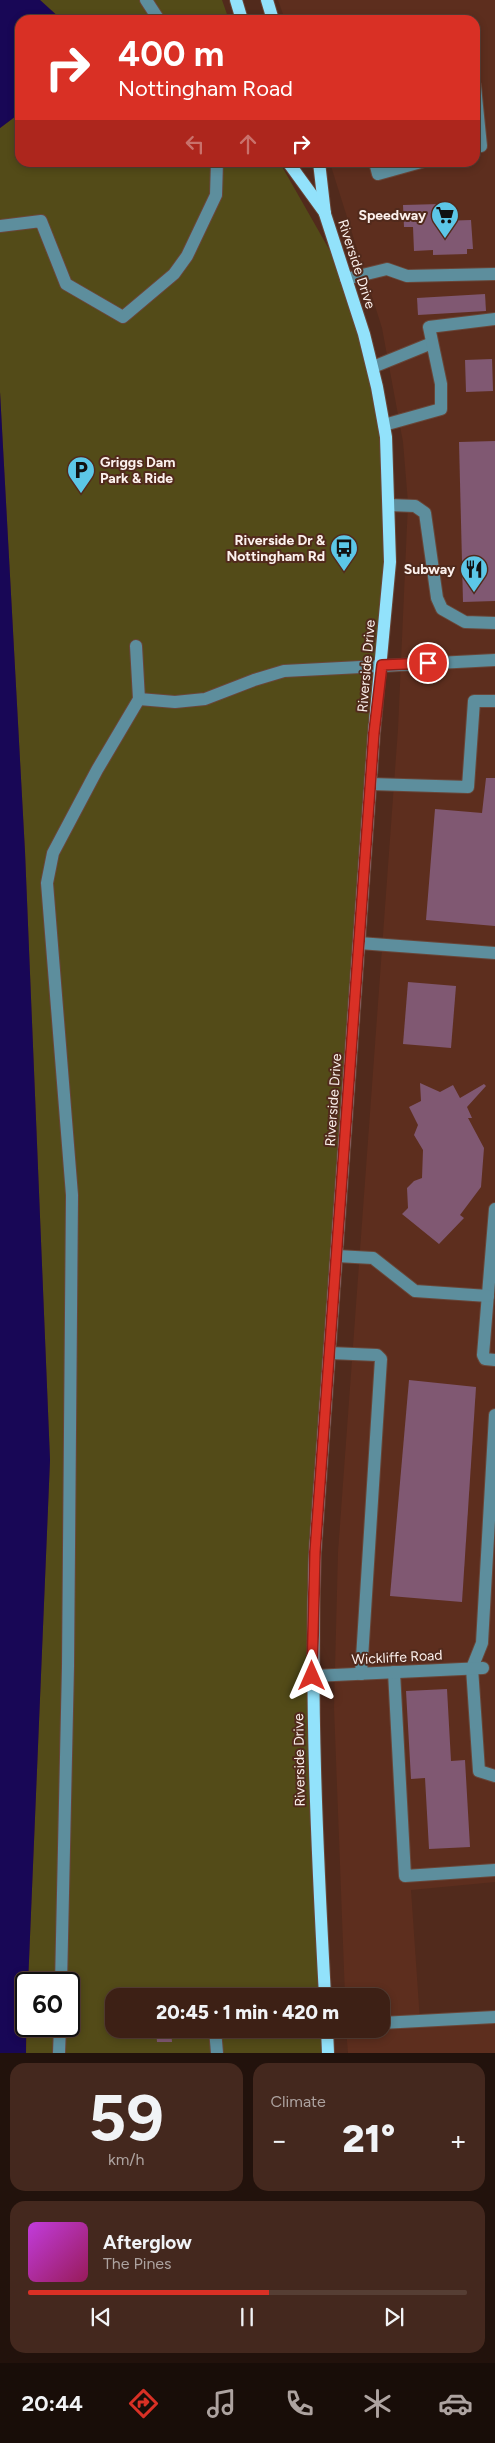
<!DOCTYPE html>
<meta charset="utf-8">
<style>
:root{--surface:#3d2015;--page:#44281e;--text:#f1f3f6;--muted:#ada3a0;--line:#563e34;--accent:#d93025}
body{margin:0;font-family:Figtree,sans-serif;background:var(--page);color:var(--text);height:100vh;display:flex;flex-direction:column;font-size:19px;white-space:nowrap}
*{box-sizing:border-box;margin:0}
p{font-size:16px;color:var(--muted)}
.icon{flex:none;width:28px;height:28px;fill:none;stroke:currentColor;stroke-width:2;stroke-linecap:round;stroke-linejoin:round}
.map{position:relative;height:2053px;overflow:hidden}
.drawer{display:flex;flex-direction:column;gap:10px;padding:10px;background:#22120c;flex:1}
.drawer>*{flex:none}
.guide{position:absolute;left:15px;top:15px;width:465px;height:152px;border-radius:15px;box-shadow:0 2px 8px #0003,0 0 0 1px var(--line);background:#d93025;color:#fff;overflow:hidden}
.speed{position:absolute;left:15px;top:1972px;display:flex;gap:10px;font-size:25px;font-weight:700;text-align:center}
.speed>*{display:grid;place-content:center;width:65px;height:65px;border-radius:50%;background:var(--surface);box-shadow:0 2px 8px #0003,0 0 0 1px var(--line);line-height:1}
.speed .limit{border:2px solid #111;border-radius:8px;background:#fff;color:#111}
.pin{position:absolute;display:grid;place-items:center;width:42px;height:42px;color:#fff;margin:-21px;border:2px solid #fff;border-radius:50%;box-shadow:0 1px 5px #0007}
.me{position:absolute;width:55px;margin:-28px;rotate:0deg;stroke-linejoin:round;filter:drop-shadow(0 0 4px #0008)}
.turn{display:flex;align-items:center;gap:18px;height:105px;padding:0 20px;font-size:22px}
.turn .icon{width:65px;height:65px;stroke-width:2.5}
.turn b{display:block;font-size:35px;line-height:42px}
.lanes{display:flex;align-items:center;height:48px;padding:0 20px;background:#0003;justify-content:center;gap:25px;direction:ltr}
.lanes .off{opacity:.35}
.big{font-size:38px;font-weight:800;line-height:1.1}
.drawer .card{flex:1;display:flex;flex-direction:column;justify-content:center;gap:8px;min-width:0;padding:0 18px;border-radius:15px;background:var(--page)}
.drawer .dial{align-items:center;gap:0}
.dial b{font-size:65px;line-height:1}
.song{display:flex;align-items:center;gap:15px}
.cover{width:60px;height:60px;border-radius:8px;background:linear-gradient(135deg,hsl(290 70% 55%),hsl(330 70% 35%))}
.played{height:5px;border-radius:2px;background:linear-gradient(90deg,var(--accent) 55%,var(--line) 55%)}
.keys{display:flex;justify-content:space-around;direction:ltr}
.heat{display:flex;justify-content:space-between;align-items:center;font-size:28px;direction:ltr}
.drawer .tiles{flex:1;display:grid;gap:10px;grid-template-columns:1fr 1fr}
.card:last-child{grid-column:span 2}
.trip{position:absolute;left:105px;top:1988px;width:285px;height:50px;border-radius:15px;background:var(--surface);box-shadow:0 2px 8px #0003,0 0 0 1px var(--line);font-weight:800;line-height:50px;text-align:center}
.tab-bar{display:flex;height:80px;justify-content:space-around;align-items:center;background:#180d08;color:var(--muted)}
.tab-bar .icon{width:35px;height:35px}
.tab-bar .on{color:var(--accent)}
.tab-bar b{font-size:22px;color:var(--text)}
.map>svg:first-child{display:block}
.built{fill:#5d2e1e}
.green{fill:#534b18}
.water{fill:#180756}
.building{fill:#805872}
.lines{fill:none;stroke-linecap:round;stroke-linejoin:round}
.minor-casing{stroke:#694639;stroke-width:14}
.major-casing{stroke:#694639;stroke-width:14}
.minor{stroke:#5d8e9d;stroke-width:12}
.major{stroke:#92e2fb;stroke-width:12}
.route-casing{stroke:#8d1f18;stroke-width:12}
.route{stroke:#d93025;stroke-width:9}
.labels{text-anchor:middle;stroke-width:4;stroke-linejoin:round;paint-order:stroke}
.poi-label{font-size:14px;font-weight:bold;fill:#fcf1ed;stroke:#512a1c;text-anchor:end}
.street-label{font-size:14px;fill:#fcf1ed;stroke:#512a1c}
</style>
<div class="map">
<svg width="495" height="2053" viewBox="0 0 495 2053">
<rect width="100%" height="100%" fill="#512a1c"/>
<path class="built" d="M 278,0 L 495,0 L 495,1882 L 411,1890 L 420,2021 L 495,2017 L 495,2053 L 348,2053 L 346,2029 L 381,2029 L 381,1996 L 345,1996 L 334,1707 L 338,1552 L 398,729 L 408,503 L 403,442 L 382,328 L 330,163 L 475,162 L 475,20 L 285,20 Z"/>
<g class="green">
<path d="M 40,0 L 222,0 L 229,20 L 62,20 Z"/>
<path d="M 20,113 L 20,162 L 280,163 L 346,279 L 373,367 L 389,505 L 315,1552 L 325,1996 L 114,1996 L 114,2029 L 327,2029 L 328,2053 L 26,2053 L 27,2026 L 69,2026 L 69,1984 L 28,1984 L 50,1460 L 25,852 L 0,392 L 0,128 Z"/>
</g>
<g class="water">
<path d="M 0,0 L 40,0 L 62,20 L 20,20 L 20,113 L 0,128 Z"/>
<path d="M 0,392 L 25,852 L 50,1460 L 28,1984 L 26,1984 L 26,2053 L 0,2053 Z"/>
</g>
<g class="building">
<path d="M 440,204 L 441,221 L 471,220 L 473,249 L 467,249 L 467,254 L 433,255 L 433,250 L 414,251 L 413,227 L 404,227 L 403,205 Z"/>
<path d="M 485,294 L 486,311 L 418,315 L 417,298 Z"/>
<path d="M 492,359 L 493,391 L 466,392 L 465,360 Z"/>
<path d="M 495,441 L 495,601 L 463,602 L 459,442 Z"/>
<path d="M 486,778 L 495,778 L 495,926 L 426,920 L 435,809 L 482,813 Z"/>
<path d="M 408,982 L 456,986 L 451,1048 L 403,1044 Z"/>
<path d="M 420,1083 L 440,1092 L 453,1085 L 460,1098 L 484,1084 L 486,1086 L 467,1107 L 472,1118 L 468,1118 L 484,1148 L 481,1187 L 460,1215 L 464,1218 L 439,1244 L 402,1214 L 408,1208 L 407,1188 L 414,1181 L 422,1178 L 423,1150 L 414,1135 L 418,1125 L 409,1107 L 421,1101 Z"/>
<path d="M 409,1380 L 476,1387 L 462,1602 L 390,1596 Z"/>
<path d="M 447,1689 L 451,1761 L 465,1760 L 470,1847 L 429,1849 L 425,1778 L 411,1779 L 406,1691 Z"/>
<path d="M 156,2029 L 171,2029 L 172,2042 L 157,2042 Z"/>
</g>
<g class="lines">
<g class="minor-casing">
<g id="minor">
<path d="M 146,0 L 159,20"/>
<path d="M 475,86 L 481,146 L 475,147"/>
<path d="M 375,162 L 378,174 L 421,162"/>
<path d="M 0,226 L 41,221 L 66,284 L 123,317 L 174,274 L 187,256 L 216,195 L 217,162"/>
<path d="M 346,279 L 387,269 L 407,276 L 495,274"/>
<path d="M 373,367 L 432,343"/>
<path d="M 384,425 L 441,409 L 441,384 L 429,327 L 495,319"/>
<path d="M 389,505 L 415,506 L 425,513 L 437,598 L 442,609 L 465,622 L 495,623"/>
<path d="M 139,699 L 175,702 L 205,699 L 254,680 L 284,671 L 495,660"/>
<path d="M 371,784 L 468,787 L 474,701 L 495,701"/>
<path d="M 359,943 L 495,953"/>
<path d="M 495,1209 L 483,1355 L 485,1359 L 495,1360"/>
<path d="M 337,1256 L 373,1258 L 415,1291 L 488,1296"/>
<path d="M 330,1353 L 377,1355 L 381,1359 L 361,1674"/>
<path d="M 495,1415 L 482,1643 L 472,1668 L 479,1771 L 495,1776"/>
<path d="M 394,1672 L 405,1876 L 495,1870"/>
<path d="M 313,1676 L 483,1668"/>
<path d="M 61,1984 L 68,1666 L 72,1195 L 47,883 L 53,853 L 97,770 L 139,699 L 136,646"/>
<path d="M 381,2023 L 495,2017"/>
<path d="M 215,2029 L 217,2053"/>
<path d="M 59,2053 L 60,2026"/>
</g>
</g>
<g class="major-casing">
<g id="major">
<path d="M 236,0 L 242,20"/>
<path d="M 267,0 L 273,20"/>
<path d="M 288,162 L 325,213"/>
<path d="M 319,162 L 325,214 L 364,334 L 377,387 L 386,437 L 390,562 L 374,733 L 315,1552 C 310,1700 317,1848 325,1996"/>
<path d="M 327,2029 L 328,2053"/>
</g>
</g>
<use href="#minor" class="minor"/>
<use href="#major" class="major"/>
</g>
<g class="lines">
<g class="route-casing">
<path id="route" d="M 312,1676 L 315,1552 L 374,733 L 382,665 L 428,663"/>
</g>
<use href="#route" class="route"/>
</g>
<defs>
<g id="supermarket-pin" transform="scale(1.4375)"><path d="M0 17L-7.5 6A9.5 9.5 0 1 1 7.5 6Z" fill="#5cc7e7" stroke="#512a1c"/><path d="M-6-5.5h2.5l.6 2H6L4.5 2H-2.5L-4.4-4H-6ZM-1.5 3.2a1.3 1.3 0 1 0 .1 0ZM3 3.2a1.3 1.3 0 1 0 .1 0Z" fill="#111"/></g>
<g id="parking-pin" transform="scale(1.4375)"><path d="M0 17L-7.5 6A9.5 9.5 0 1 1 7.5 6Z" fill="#5cc7e7" stroke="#512a1c"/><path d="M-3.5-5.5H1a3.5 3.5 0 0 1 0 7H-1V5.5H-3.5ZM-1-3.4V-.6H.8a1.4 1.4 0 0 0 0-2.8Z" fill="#111"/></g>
<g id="bus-pin" transform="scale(1.4375)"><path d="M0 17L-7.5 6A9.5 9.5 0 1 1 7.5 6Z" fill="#5cc7e7" stroke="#512a1c"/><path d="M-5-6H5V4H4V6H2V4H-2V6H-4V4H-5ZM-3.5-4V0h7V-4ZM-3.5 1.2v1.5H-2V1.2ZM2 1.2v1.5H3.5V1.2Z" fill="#111"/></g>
<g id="restaurant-pin" transform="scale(1.4375)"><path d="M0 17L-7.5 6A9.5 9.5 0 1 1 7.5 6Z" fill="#5cc7e7" stroke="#512a1c"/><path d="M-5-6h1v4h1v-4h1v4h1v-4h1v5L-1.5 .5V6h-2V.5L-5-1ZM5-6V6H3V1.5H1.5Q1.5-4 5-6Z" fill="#111"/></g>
</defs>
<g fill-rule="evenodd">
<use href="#supermarket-pin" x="445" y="215"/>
<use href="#parking-pin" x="81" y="470"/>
<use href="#bus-pin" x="344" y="548"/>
<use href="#restaurant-pin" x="474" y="569"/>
</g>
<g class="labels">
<g class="poi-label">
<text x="426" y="220">Speedway</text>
<text x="100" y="467" text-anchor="start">Griggs Dam<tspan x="100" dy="16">Park &amp; Ride</tspan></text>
<text x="325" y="545">Riverside Dr &amp;<tspan x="325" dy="16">Nottingham Rd</tspan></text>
<text x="455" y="574">Subway</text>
</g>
<g class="street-label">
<text transform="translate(357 264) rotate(72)" y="5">Riverside Drive</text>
<text transform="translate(366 666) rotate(-85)" y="5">Riverside Drive</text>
<text transform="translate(333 1100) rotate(-86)" y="5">Riverside Drive</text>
<text transform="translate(397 1657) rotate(-3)" y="5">Wickliffe Road</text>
<text transform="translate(299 1760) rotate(-91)" y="5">Riverside Drive</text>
</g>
</g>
</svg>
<div class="speed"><div class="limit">60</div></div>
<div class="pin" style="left:428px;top:663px;background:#d93025"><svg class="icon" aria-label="arrive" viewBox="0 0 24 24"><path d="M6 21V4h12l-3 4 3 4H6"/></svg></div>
<svg class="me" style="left:312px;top:1676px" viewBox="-20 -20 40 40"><path d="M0-17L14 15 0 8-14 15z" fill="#d93025" stroke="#fff" stroke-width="4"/></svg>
<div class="trip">20:45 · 1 min · 420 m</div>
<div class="guide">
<div class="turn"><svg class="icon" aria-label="right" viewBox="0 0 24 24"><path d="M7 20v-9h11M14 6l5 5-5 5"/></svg><div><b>400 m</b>Nottingham Road</div></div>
<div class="lanes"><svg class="icon off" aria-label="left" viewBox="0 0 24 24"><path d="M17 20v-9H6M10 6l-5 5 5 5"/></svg><svg class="icon off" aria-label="ahead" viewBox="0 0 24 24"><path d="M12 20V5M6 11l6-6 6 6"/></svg><svg class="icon" aria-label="right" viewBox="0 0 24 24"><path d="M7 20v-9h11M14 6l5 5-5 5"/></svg></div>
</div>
</div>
<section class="drawer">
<div class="tiles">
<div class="card dial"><b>59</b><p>km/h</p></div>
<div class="card"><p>Climate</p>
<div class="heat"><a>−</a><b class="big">21°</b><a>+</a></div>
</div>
<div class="card">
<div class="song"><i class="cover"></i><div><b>Afterglow</b><p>The Pines</p></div></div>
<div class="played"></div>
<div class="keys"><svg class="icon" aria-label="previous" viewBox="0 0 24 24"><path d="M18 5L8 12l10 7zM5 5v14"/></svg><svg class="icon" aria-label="pause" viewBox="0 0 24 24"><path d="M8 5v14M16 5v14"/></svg><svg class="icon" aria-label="next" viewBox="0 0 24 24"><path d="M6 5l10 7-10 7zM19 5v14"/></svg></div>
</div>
</div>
</section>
<nav class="tab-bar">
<b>20:44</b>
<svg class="icon on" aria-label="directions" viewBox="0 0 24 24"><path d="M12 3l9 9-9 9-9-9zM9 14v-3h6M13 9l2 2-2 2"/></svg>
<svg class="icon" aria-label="music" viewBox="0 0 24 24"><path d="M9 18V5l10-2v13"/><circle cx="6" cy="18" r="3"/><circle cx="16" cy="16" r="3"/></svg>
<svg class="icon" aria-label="phone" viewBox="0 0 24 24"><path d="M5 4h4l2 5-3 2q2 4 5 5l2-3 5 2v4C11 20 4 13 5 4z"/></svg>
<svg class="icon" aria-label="climate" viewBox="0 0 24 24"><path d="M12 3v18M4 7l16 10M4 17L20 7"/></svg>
<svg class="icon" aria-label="car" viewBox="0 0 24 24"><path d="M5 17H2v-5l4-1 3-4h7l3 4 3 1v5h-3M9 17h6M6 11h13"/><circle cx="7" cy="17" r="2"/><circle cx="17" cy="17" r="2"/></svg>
</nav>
